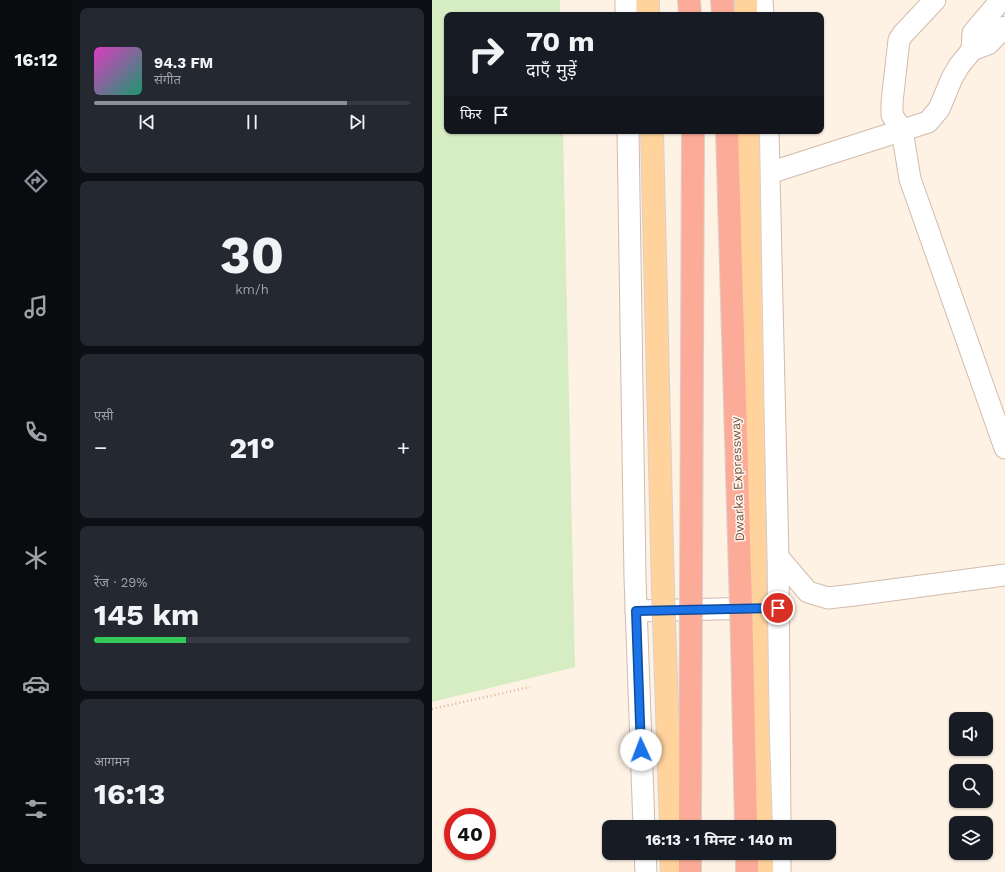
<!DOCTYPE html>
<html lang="hi">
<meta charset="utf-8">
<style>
:root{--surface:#171b24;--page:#242831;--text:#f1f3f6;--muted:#9ea1a6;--line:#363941;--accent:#8c9099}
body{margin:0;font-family:"Work Sans","Noto Sans Devanagari",sans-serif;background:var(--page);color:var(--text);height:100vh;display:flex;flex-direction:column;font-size:15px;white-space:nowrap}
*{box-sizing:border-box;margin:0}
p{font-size:13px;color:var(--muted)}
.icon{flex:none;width:22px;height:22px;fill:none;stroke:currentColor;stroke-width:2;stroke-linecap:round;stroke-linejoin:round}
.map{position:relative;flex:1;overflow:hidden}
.sheet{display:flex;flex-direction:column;gap:8px;padding:8px;background:#0d0f14;width:360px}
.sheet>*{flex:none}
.hud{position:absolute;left:12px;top:12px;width:380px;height:122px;border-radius:8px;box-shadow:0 1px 3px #0004;background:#171b24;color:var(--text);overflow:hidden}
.tools{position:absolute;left:517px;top:712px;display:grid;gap:8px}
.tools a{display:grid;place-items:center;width:44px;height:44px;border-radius:8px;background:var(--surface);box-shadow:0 1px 3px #0004;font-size:20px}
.speed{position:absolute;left:12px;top:808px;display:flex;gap:8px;font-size:20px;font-weight:700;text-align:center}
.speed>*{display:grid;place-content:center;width:52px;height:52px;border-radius:50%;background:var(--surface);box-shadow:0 1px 3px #0004;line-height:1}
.speed .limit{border:6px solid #d22;background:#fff;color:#111}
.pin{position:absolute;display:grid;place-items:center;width:34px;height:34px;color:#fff;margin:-17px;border:2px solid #fff;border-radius:50%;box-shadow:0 1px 4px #0007}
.me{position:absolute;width:44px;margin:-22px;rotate:358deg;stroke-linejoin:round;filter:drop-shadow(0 0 3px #0008)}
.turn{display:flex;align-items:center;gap:14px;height:84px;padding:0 16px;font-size:18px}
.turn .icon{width:52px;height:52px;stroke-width:2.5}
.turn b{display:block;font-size:28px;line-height:34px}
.then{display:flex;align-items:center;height:38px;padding:0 16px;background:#0003;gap:8px;font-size:15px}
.big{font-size:30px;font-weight:700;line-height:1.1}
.sheet .tile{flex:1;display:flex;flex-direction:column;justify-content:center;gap:6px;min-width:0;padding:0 14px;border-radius:8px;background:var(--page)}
.sheet .dial{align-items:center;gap:0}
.dial b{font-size:52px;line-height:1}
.song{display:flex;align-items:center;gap:12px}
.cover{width:48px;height:48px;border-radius:6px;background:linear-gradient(135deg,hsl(310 70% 55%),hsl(160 70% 35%))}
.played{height:4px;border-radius:2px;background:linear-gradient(90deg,var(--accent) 80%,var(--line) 80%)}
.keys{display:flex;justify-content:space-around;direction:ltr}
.heat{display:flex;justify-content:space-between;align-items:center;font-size:22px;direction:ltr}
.charge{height:6px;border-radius:3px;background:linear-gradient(90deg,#34c759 29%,var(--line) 0)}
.trip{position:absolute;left:170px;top:820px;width:234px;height:40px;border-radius:8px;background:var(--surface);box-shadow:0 1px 3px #0004;font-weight:700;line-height:40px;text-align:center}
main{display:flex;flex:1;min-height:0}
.menu{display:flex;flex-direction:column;width:72px;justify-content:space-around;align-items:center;background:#090b0e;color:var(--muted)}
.menu .icon{width:28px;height:28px}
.menu .active{color:var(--accent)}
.menu b{font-size:18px;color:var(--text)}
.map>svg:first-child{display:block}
.green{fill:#d6ecc2}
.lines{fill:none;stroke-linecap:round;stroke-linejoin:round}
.minor-casing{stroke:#d2bbad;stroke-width:23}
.major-casing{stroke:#d9d0cc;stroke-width:24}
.highway-casing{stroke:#d9d0cc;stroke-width:24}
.path{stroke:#dab19e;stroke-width:2.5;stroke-dasharray:1 3;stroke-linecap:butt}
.minor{stroke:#fff;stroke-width:21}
.major{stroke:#ffd39b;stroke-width:22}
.highway{stroke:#fbab98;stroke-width:22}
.major-bridge-casing{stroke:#d9d0cc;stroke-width:24;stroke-linecap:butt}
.highway-bridge-casing{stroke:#d9d0cc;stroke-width:24;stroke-linecap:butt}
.major-bridge{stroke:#ffd39b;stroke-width:22}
.highway-bridge{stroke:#fbab98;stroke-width:22}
.route-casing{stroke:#114b97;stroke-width:10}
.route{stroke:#1a73e8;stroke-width:7}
.labels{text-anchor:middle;stroke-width:3;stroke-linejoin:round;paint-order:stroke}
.street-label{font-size:13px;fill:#785648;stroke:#fff7ed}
</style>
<main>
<nav class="menu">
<b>16:12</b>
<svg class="icon active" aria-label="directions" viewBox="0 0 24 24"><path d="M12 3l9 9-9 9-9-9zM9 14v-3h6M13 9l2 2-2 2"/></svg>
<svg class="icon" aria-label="music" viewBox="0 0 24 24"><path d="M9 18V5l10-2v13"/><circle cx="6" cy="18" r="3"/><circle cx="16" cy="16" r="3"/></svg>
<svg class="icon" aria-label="phone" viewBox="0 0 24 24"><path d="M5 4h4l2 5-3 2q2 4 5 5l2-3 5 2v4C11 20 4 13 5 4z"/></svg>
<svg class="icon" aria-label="climate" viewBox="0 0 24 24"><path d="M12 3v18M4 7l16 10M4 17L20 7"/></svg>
<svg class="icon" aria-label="car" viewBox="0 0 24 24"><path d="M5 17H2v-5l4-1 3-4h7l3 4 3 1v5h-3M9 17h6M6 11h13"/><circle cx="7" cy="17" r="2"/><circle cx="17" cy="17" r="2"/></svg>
<svg class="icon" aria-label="filters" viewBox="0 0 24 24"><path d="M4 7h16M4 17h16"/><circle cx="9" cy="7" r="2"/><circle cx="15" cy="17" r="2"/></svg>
</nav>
<section class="sheet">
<div class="tile">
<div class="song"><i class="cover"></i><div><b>94.3 FM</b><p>संगीत</p></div></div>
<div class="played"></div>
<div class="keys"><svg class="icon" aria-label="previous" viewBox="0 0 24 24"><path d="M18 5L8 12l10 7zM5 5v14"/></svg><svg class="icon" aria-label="pause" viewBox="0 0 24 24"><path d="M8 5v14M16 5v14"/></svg><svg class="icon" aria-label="next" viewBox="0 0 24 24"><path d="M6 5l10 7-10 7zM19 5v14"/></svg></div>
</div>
<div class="tile dial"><b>30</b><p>km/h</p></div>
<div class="tile"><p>एसी</p>
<div class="heat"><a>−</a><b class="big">21°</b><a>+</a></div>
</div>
<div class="tile"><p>रेंज · 29%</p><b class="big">145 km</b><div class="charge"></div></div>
<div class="tile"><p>आगमन</p><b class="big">16:13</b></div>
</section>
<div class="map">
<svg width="573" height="872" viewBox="0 0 573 872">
<rect width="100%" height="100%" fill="#fef2e5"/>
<path class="green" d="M 0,0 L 128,0 L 128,15 L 15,15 L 15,131 L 131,131 L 143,667 L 0,702 Z"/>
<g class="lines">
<g class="minor-casing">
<g id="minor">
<path d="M 194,0 L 194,15"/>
<path d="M 330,0 L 331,15"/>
<path d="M 503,0 L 471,34 L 467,40 L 460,102 L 460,115 L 470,130 L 478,179 L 573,448"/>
<path d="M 540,50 L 541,33 L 569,0"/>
<path d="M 196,131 L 203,578 L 212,827"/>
<path d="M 336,131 L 346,557 L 348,827"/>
<path d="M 337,173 L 496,122 L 507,109 L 520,78 L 527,66 L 540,50 L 556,44 L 573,27"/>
<path d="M 346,557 L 376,592 L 396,598 L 422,595 L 573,575"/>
<path d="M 204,611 L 326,608"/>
<path d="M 213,853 L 214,872"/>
<path d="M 348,853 L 348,872"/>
</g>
</g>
<g class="major-casing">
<g id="major">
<path d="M 216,0 L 216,15"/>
<path d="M 314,0 L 314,15"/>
<path d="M 239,853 L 240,872"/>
<path d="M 330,853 L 330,872"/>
</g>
</g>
<g class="highway-casing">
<g id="highway">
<path d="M 257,0 L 258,15"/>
<path d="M 290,0 L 291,15"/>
<path d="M 258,853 L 258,872"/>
<path d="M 315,853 L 315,872"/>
</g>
</g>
<path class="path" d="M 0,709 L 98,687"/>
<use href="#minor" class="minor"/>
<use href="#major" class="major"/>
<use href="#highway" class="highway"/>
<g class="major-bridge-casing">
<g id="major-bridge">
<path d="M 220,131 L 231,591 L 239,827"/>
<path d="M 316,131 L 326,737 L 329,827"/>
</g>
</g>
<g class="highway-bridge-casing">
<g id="highway-bridge">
<path d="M 295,131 L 310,642 L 314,827"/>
<path d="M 258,827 L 261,131"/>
</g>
</g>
<use href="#major-bridge" class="major-bridge"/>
<use href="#highway-bridge" class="highway-bridge"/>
</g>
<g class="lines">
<g class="route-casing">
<path id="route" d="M 209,750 L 204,611 L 346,608"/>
</g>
<use href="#route" class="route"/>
</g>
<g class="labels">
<g class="street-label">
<text transform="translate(305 479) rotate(-92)" y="5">Dwarka Expressway</text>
</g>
</g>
</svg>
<div class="tools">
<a><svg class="icon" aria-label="sound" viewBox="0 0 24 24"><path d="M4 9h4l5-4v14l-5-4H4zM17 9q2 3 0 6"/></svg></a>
<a><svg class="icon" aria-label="search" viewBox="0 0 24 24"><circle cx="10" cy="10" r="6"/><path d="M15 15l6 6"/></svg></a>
<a><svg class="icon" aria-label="layers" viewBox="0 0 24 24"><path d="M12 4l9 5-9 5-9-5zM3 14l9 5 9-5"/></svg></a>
</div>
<div class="speed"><div class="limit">40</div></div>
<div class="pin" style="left:346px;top:608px;background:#d93025"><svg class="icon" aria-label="arrive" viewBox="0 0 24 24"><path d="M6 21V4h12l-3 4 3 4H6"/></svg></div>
<svg class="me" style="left:209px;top:750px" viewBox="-20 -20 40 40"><circle r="19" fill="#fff"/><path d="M0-13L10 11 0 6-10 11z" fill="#1a73e8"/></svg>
<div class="trip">16:13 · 1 मिनट · 140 m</div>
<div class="hud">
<div class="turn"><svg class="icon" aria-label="right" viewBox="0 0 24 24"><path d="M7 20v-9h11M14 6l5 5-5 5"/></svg><div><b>70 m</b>दाएँ मुड़ें</div></div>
<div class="then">फिर<svg class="icon" aria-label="arrive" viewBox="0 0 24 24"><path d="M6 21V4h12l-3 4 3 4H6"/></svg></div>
</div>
</div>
</main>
